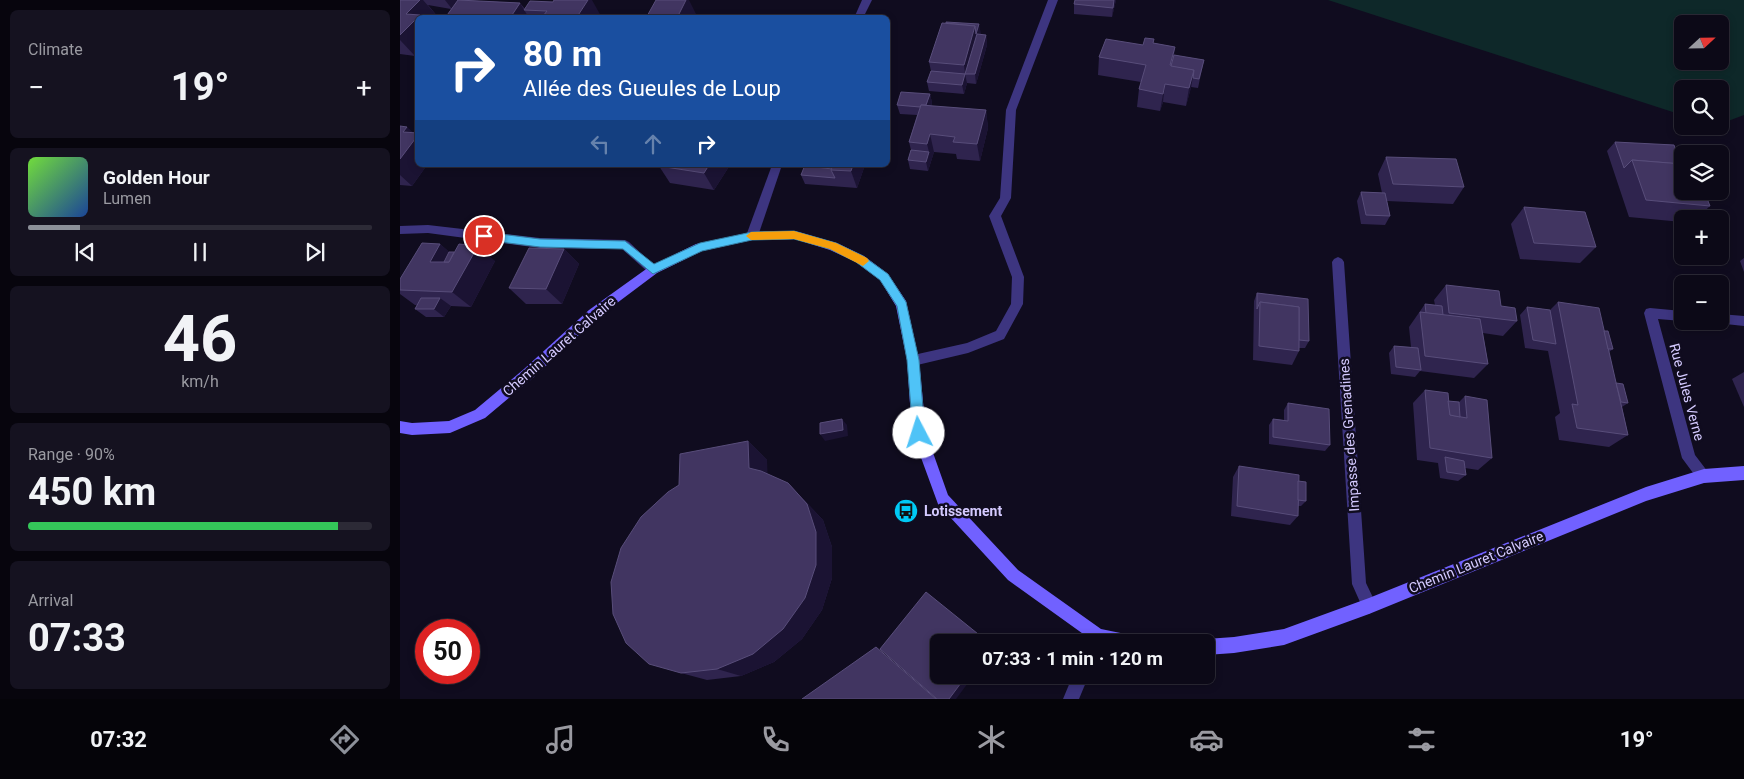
<!DOCTYPE html>
<meta charset="utf-8">
<style>
:root{--surface:#0c0917;--page:#151220;--text:#f1f3f6;--muted:#9a9aa1;--line:#2c2a36;--accent:#8c9099}
body{margin:0;font-family:Roboto,sans-serif;background:var(--page);color:var(--text);height:100vh;display:flex;flex-direction:column;font-size:19px;white-space:nowrap}
*{box-sizing:border-box;margin:0}
p{font-size:16px;color:var(--muted)}
.icon{flex:none;width:28px;height:28px;fill:none;stroke:currentColor;stroke-width:2;stroke-linecap:round;stroke-linejoin:round}
.map{position:relative;flex:1;overflow:hidden}
.drawer{display:flex;flex-direction:column;gap:10px;padding:10px;background:#07050d;width:400px}
.drawer>*{flex:none}
.top-card{position:absolute;left:15px;top:15px;width:475px;height:152px;border-radius:8px;box-shadow:0 2px 8px #0003,0 0 0 1px var(--line);background:#1a4fa0;color:#fff;overflow:hidden}
.needle{width:32px;rotate:68deg}
.controls{position:absolute;left:1274px;top:15px;display:grid;gap:10px}
.controls a{display:grid;place-items:center;width:55px;height:55px;border-radius:8px;background:var(--surface);box-shadow:0 2px 8px #0003,0 0 0 1px var(--line);font-size:25px}
.speed{position:absolute;left:15px;top:619px;display:flex;gap:10px;font-size:25px;font-weight:700;text-align:center}
.speed>*{display:grid;place-content:center;width:65px;height:65px;border-radius:50%;background:var(--surface);box-shadow:0 2px 8px #0003,0 0 0 1px var(--line);line-height:1}
.speed .limit{border:8px solid #d22;background:#fff;color:#111}
.pin{position:absolute;display:grid;place-items:center;width:42px;height:42px;color:#fff;margin:-21px;border:2px solid #fff;border-radius:50%;box-shadow:0 1px 5px #0007}
.me{position:absolute;width:55px;margin:-28px;rotate:355deg;stroke-linejoin:round;filter:drop-shadow(0 0 4px #0008)}
.turn{display:flex;align-items:center;gap:18px;height:105px;padding:0 25px;font-size:22px}
.turn .icon{width:65px;height:65px;stroke-width:2.5}
.turn b{display:block;font-size:35px;line-height:42px}
.lanes{display:flex;align-items:center;height:48px;padding:0 25px;background:#0003;justify-content:center;gap:25px;direction:ltr}
.lanes .off{opacity:.35}
.big{font-size:38px;font-weight:700;line-height:1.1}
.drawer .widget{flex:1;display:flex;flex-direction:column;justify-content:center;gap:8px;min-width:0;padding:0 18px;border-radius:8px;background:var(--page)}
.drawer .dial{align-items:center;gap:0}
.dial b{font-size:65px;line-height:1}
.song{display:flex;align-items:center;gap:15px}
.cover{width:60px;height:60px;border-radius:8px;background:linear-gradient(135deg,hsl(100 70% 55%),hsl(220 70% 35%))}
.played{height:5px;border-radius:2px;background:linear-gradient(90deg,var(--accent) 15%,var(--line) 15%)}
.keys{display:flex;justify-content:space-around;direction:ltr}
.heat{display:flex;justify-content:space-between;align-items:center;font-size:28px;direction:ltr}
.charge{height:8px;border-radius:4px;background:linear-gradient(90deg,#34c759 90%,var(--line) 0)}
.trip{position:absolute;left:530px;top:634px;width:285px;height:50px;border-radius:8px;background:var(--surface);box-shadow:0 2px 8px #0003,0 0 0 1px var(--line);font-weight:700;line-height:50px;text-align:center}
.tab-bar{display:flex;height:80px;justify-content:space-around;align-items:center;background:#050409;color:var(--muted)}
.tab-bar .icon{width:35px;height:35px}
.tab-bar .on{color:var(--accent)}
.tab-bar b{font-size:22px;color:var(--text)}
main{display:flex;flex:1;min-height:0}
.map>svg:first-child{display:block}
.green{fill:#0e2829;fill-rule:evenodd}
.lines{fill:none;stroke-linecap:round;stroke-linejoin:round}
.lane{fill:#3d3580;fill-rule:evenodd}
.street{fill:#3d3580;fill-rule:evenodd}
.secondary{fill:#7161ff;fill-rule:evenodd}
.wall{fill:#2f244e}
.shaded-wall{fill:#1b1333}
.building{fill:#413561;stroke:#584d7a}
.route{fill:#4fc3f7;stroke:#337fa1}
.slow{fill:#f59e0b}
.labels{text-anchor:middle;stroke-width:5;stroke-linejoin:round;paint-order:stroke}
.street-label{font-size:14px;fill:#d4caff;stroke:#100c1f}
.poi-label{font-size:14px;font-weight:bold;fill:#d4caff;stroke:#100c1f;text-anchor:start}
</style>
<main>
<section class="drawer">
<div class="widget"><p>Climate</p>
<div class="heat"><a>−</a><b class="big">19°</b><a>+</a></div>
</div>
<div class="widget">
<div class="song"><i class="cover"></i><div><b>Golden Hour</b><p>Lumen</p></div></div>
<div class="played"></div>
<div class="keys"><svg class="icon" aria-label="previous" viewBox="0 0 24 24"><path d="M18 5L8 12l10 7zM5 5v14"/></svg><svg class="icon" aria-label="pause" viewBox="0 0 24 24"><path d="M8 5v14M16 5v14"/></svg><svg class="icon" aria-label="next" viewBox="0 0 24 24"><path d="M6 5l10 7-10 7zM19 5v14"/></svg></div>
</div>
<div class="widget dial"><b>46</b><p>km/h</p></div>
<div class="widget"><p>Range · 90%</p><b class="big">450 km</b><div class="charge"></div></div>
<div class="widget"><p>Arrival</p><b class="big">07:33</b></div>
</section>
<div class="map">
<svg width="1344" height="699" viewBox="0 0 1344 699">
<rect width="100%" height="100%" fill="#100c1f"/>
<path class="green" d="M 928,0 L 1344,0 L 1344,115 L 1320,124 L 1320,89 L 1282,89 L 1282,115 ZM 1282,24 L 1320,24 L 1320,61 L 1282,61 Z"/>
<g class="lines">
<g class="lane">
<path d="M 462,0 L 472,0 L 463,18 L 454,18 Z"/>
<path d="M 648,0 L 658,0 L 616,110 L 611,198 L 601,216 L 624,277 L 623,304 L 604,339 L 568,353 L 513,366 L 509,364 L 507,360 L 509,356 L 567,343 L 596,331 L 611,304 L 612,277 L 589,216 L 600,198 L 606,110 Z"/>
<path d="M 372,165 L 382,165 L 358,236 L 352,240 L 346,236 Z"/>
</g>
<g class="street">
<path d="M 28,225 L 140,238 L 225,240 L 229,242 L 259,270 L 257,273 L 249,273 L 222,249 L 140,248 L 28,233 L 0,234 L 0,226 Z"/>
<path d="M 938,257 L 942,259 L 944,262 L 966,583 L 977,606 L 974,611 L 969,614 L 964,611 L 952,584 L 932,262 L 934,259 Z"/>
<path d="M 1250,308 L 1282,311 L 1282,321 L 1258,319 L 1295,455 L 1311,476 L 1309,481 L 1304,483 L 1299,481 L 1282,458 L 1244,313 L 1246,309 Z"/>
<path d="M 1320,314 L 1344,316 L 1344,326 L 1316,323 L 1315,321 L 1320,321 Z"/>
<path d="M 673,675 L 689,675 L 679,699 L 663,699 Z"/>
</g>
<g class="secondary">
<path d="M 395,231 L 437,243 L 464,256 L 488,274 L 506,301 L 519,360 L 526,433 L 548,495 L 618,570 L 701,629 L 740,637 L 742,642 L 693,641 L 608,580 L 538,504 L 512,433 L 507,360 L 496,306 L 480,280 L 456,262 L 430,250 L 395,239 L 352,240 L 302,251 L 257,273 L 197,318 L 134,377 L 85,418 L 50,433 L 12,435 L 0,433 L 0,421 L 12,423 L 49,421 L 75,410 L 124,369 L 189,310 L 249,267 L 296,244 L 352,232 Z"/>
<path d="M 1344,466 L 1344,480 L 1304,483 L 1246,501 L 969,614 L 884,645 L 834,653 L 806,655 L 806,642 L 800,642 L 806,639 L 834,637 L 884,629 L 969,598 L 1246,487 L 1304,469 Z"/>
</g>
</g>
<g class="wall">
<path d="M 0,0 L 61,0 L 120,3 L 125,9 L 201,16 L 200,18 L 45,18 L 51,9 L 28,5 L 38,17 L 37,18 L 18,18 L 15,56 L 0,54 Z"/>
<path d="M 675,0 L 716,0 L 712,17 L 674,14 L 674,4 Z"/>
<path d="M 581,34 L 580,35 L 586,35 L 587,45 L 576,84 L 567,83 L 564,94 L 529,91 L 527,82 L 531,71 L 529,62 Z"/>
<path d="M 754,43 L 775,47 L 774,55 L 804,60 L 798,88 L 791,87 L 786,106 L 763,102 L 760,111 L 737,107 L 739,89 L 741,82 L 698,75 L 699,57 L 743,45 Z"/>
<path d="M 530,94 L 532,103 L 531,106 L 586,110 L 588,128 L 580,161 L 557,159 L 556,154 L 534,152 L 528,171 L 510,169 L 508,160 L 511,150 L 509,142 L 517,115 L 500,114 L 497,105 Z"/>
<path d="M 0,126 L 18,165 L 27,165 L 12,186 L 0,185 Z"/>
<path d="M 1215,142 L 1281,164 L 1310,206 L 1296,219 L 1282,219 L 1282,222 L 1229,217 L 1207,151 Z"/>
<path d="M 986,157 L 1064,187 L 1053,204 L 987,201 L 990,216 L 985,225 L 961,224 L 957,201 L 961,192 L 982,193 L 978,174 Z"/>
<path d="M 330,165 L 314,190 L 270,183 L 259,166 Z"/>
<path d="M 405,165 L 465,165 L 457,188 L 405,184 L 401,175 Z"/>
<path d="M 1124,207 L 1196,247 L 1180,263 L 1120,259 L 1111,224 Z"/>
<path d="M 40,244 L 49,252 L 95,261 L 71,307 L 51,306 L 44,317 L 26,317 L 15,309 L 17,305 L 15,305 L 0,294 L 0,279 Z"/>
<path d="M 164,249 L 179,264 L 162,304 L 126,304 L 109,288 Z"/>
<path d="M 1344,258 L 1344,272 L 1340,261 Z"/>
<path d="M 1046,285 L 1101,306 L 1117,321 L 1103,336 L 1083,333 L 1088,364 L 1074,378 L 1020,371 L 1015,377 L 991,374 L 989,353 L 994,346 L 1011,347 L 1009,327 L 1025,304 L 1035,305 L 1034,300 Z"/>
<path d="M 857,293 L 909,341 L 905,348 L 899,348 L 899,351 L 892,365 L 853,360 L 854,301 Z"/>
<path d="M 1158,302 L 1204,331 L 1213,349 L 1209,352 L 1216,383 L 1228,403 L 1222,407 L 1228,435 L 1209,447 L 1159,440 L 1155,417 L 1160,413 L 1148,351 L 1125,348 L 1120,315 L 1127,307 L 1150,310 Z"/>
<path d="M 1344,372 L 1344,407 L 1332,379 Z"/>
<path d="M 1025,390 L 1048,401 L 1059,402 L 1065,396 L 1092,458 L 1078,470 L 1065,468 L 1066,475 L 1058,481 L 1040,478 L 1038,463 L 1017,460 L 1013,403 Z"/>
<path d="M 888,403 L 930,445 L 925,451 L 869,444 L 869,425 L 873,419 L 884,420 L 884,410 Z"/>
<path d="M 348,441 L 367,460 L 367,474 L 388,483 L 423,520 L 432,547 L 432,578 L 422,610 L 402,639 L 374,662 L 341,676 L 307,680 L 281,673 Z"/>
<path d="M 839,466 L 898,481 L 906,501 L 901,506 L 898,506 L 898,516 L 890,525 L 831,516 L 833,477 Z"/>
</g>
<g class="shaded-wall">
<path d="M 20,0 L 23,0 L 38,17 L 37,18 L 18,18 L 18,53 L 15,56 L 0,40 L 0,35 L 1,27 L 7,4 Z"/>
<path d="M 45,0 L 61,0 L 52,9 Z"/>
<path d="M 188,0 L 192,0 L 201,16 L 200,18 L 177,18 Z"/>
<path d="M 286,0 L 289,0 L 297,16 L 296,18 L 277,18 Z"/>
<path d="M 714,0 L 716,0 L 712,17 L 713,8 Z"/>
<path d="M 120,3 L 129,18 L 110,18 Z"/>
<path d="M 579,24 L 581,34 L 578,44 L 576,34 Z"/>
<path d="M 575,26 L 578,44 L 565,74 L 564,65 Z"/>
<path d="M 586,35 L 587,45 L 576,84 L 575,74 Z"/>
<path d="M 794,70 L 791,88 L 786,106 L 789,88 Z"/>
<path d="M 565,74 L 567,83 L 564,94 L 562,85 Z"/>
<path d="M 765,84 L 763,102 L 760,111 L 763,94 Z"/>
<path d="M 530,94 L 532,103 L 528,116 L 526,107 Z"/>
<path d="M 586,110 L 588,128 L 580,161 L 577,144 Z"/>
<path d="M 7,127 L 17,136 L 18,135 L 18,165 L 27,165 L 12,186 L 0,175 L 0,159 L 3,132 Z"/>
<path d="M 530,134 L 534,152 L 528,171 L 526,162 L 529,152 L 527,144 Z"/>
<path d="M 309,165 L 330,165 L 314,190 L 304,173 Z"/>
<path d="M 453,165 L 465,165 L 457,188 L 451,171 Z"/>
<path d="M 40,244 L 59,260 L 54,269 L 30,262 Z"/>
<path d="M 78,246 L 95,261 L 71,307 L 52,292 Z"/>
<path d="M 164,249 L 179,264 L 162,304 L 146,289 Z"/>
<path d="M 40,298 L 51,306 L 44,317 L 34,309 Z"/>
<path d="M 442,419 L 447,425 L 448,436 L 425,441 L 420,434 Z"/>
<path d="M 348,441 L 367,460 L 368,486 L 349,468 Z"/>
<path d="M 388,483 L 423,520 L 432,547 L 432,578 L 422,610 L 402,639 L 374,662 L 341,676 L 317,669 Z"/>
<path d="M 567,675 L 574,675 L 556,699 L 549,699 Z"/>
</g>
<g class="building">
<path d="M 0,0 L 20,0 L 6,14 L 20,15 L 0,35 Z"/>
<path d="M 58,0 L 120,3 L 110,18 L 45,18 Z"/>
<path d="M 154,0 L 188,0 L 177,17 L 143,16 L 147,11 L 124,10 L 130,1 L 153,2 Z"/>
<path d="M 256,0 L 286,0 L 277,18 L 246,18 Z"/>
<path d="M 675,0 L 714,0 L 713,8 L 674,4 Z"/>
<path d="M 546,22 L 579,24 L 576,34 L 575,26 L 546,23 Z"/>
<path d="M 542,23 L 575,26 L 564,65 L 529,62 Z"/>
<path d="M 577,34 L 586,35 L 575,74 L 565,74 Z"/>
<path d="M 745,38 L 754,39 L 753,43 L 775,47 L 770,65 L 794,70 L 789,88 L 765,84 L 763,94 L 739,89 L 746,65 L 699,57 L 706,39 L 743,45 Z"/>
<path d="M 774,55 L 804,60 L 799,79 L 793,78 L 794,70 L 771,66 Z"/>
<path d="M 531,71 L 565,74 L 562,85 L 527,82 Z"/>
<path d="M 501,92 L 530,94 L 526,105 L 521,105 L 520,107 L 497,105 Z"/>
<path d="M 521,105 L 586,110 L 577,144 L 553,142 L 555,137 L 530,134 L 527,144 L 509,142 Z"/>
<path d="M 0,126 L 7,127 L 3,132 L 18,133 L 18,135 L 0,159 Z"/>
<path d="M 1215,142 L 1274,145 L 1281,164 L 1232,160 L 1224,168 Z"/>
<path d="M 511,150 L 529,152 L 526,162 L 508,160 Z"/>
<path d="M 986,157 L 1056,159 L 1064,187 L 993,184 Z"/>
<path d="M 1232,160 L 1282,164 L 1282,191 L 1304,191 L 1310,206 L 1246,200 Z"/>
<path d="M 259,165 L 309,165 L 304,173 L 259,166 Z"/>
<path d="M 405,165 L 415,165 L 416,167 L 432,169 L 431,170 L 435,178 L 401,175 Z"/>
<path d="M 433,165 L 453,165 L 451,171 L 431,170 Z"/>
<path d="M 961,192 L 985,193 L 990,216 L 966,215 Z"/>
<path d="M 1124,207 L 1185,212 L 1196,247 L 1134,243 Z"/>
<path d="M 22,243 L 40,244 L 30,262 L 49,262 L 59,244 L 78,246 L 52,292 L 0,290 L 0,279 Z"/>
<path d="M 129,248 L 164,249 L 146,289 L 109,288 Z"/>
<path d="M 49,252 L 54,252 L 49,262 L 44,262 Z"/>
<path d="M 1046,285 L 1099,291 L 1101,306 L 1115,308 L 1117,321 L 1049,313 Z"/>
<path d="M 857,293 L 908,299 L 909,341 L 899,340 L 899,307 L 860,302 L 857,309 Z"/>
<path d="M 21,298 L 40,298 L 34,309 L 15,309 Z"/>
<path d="M 860,302 L 899,307 L 899,351 L 859,346 Z"/>
<path d="M 1158,302 L 1199,308 L 1228,435 L 1177,428 L 1172,404 L 1178,405 Z"/>
<path d="M 1025,304 L 1042,306 L 1043,315 L 1026,313 Z"/>
<path d="M 1127,307 L 1150,310 L 1156,344 L 1133,340 Z"/>
<path d="M 1020,312 L 1080,319 L 1088,364 L 1025,356 Z"/>
<path d="M 1204,331 L 1208,331 L 1213,349 L 1208,349 Z"/>
<path d="M 994,346 L 1018,348 L 1021,370 L 996,367 Z"/>
<path d="M 1216,383 L 1223,384 L 1228,403 L 1221,402 Z"/>
<path d="M 1025,390 L 1048,393 L 1050,415 L 1067,418 L 1065,396 L 1087,400 L 1092,458 L 1030,448 Z"/>
<path d="M 1048,401 L 1059,402 L 1060,417 L 1050,415 Z"/>
<path d="M 888,403 L 929,409 L 930,445 L 873,437 L 873,419 L 888,421 Z"/>
<path d="M 442,419 L 443,430 L 420,434 L 420,423 Z"/>
<path d="M 348,441 L 349,468 L 361,471 L 388,483 L 407,504 L 416,532 L 416,565 L 405,598 L 383,629 L 353,654 L 317,669 L 281,673 L 249,664 L 226,643 L 213,614 L 211,582 L 221,548 L 241,517 L 268,492 L 279,485 L 280,454 Z"/>
<path d="M 1045,457 L 1064,461 L 1066,475 L 1047,472 Z"/>
<path d="M 839,466 L 899,475 L 898,516 L 837,506 Z"/>
<path d="M 898,481 L 906,482 L 906,501 L 898,500 Z"/>
<path d="M 526,592 L 588,642 L 539,642 L 539,675 L 567,675 L 549,699 L 537,699 L 480,649 Z"/>
<path d="M 476,647 L 536,699 L 402,699 Z"/>
</g>
<path class="route" d="M 394,231 L 436,243 L 463,256 L 488,274 L 506,302 L 519,360 L 525,433 L 523,437 L 519,438 L 515,437 L 513,433 L 507,360 L 497,306 L 480,280 L 456,262 L 430,249 L 394,239 L 352,240 L 302,251 L 253,274 L 223,249 L 140,247 L 84,240 L 79,236 L 84,232 L 140,239 L 225,241 L 254,264 L 300,243 L 352,232 Z"/>
<path class="slow" d="M 394,231 L 436,243 L 467,258 L 469,261 L 463,266 L 430,249 L 394,239 L 351,240 L 346,236 L 351,232 Z"/>
<defs>
<g id="bus-disc" transform="scale(1.25)"><circle r="9.5" fill="#00caf5" stroke="#100c1f"/><path d="M-5-6H5V4H4V6H2V4H-2V6H-4V4H-5ZM-3.5-4V0h7V-4ZM-3.5 1.2v1.5H-2V1.2ZM2 1.2v1.5H3.5V1.2Z" fill="#111"/></g>
</defs>
<g fill-rule="evenodd">
<use href="#bus-disc" x="506" y="511"/>
</g>
<g class="labels">
<g class="street-label">
<text transform="translate(159 346) rotate(-41)" y="5">Chemin Lauret Calvaire</text>
<text transform="translate(1287 392) rotate(75)" y="5">Rue Jules Verne</text>
<text transform="translate(949 435) rotate(-94)" y="5">Impasse des Grenadines</text>
<text transform="translate(1076 562) rotate(-22)" y="5">Chemin Lauret Calvaire</text>
</g>
<g class="poi-label">
<text x="524" y="516">Lotissement</text>
</g>
</g>
</svg>
<div class="controls">
<a><svg class="needle" viewBox="-14 -14 28 28"><path d="M0-13l5 13h-10z" fill="#e53935"/><path d="M0 13l5-13h-10z" fill="#9a9aa1"/></svg></a>
<a><svg class="icon" aria-label="search" viewBox="0 0 24 24"><circle cx="10" cy="10" r="6"/><path d="M15 15l6 6"/></svg></a>
<a><svg class="icon" aria-label="layers" viewBox="0 0 24 24"><path d="M12 4l9 5-9 5-9-5zM3 14l9 5 9-5"/></svg></a>
<a>+</a>
<a>−</a>
</div>
<div class="speed"><div class="limit">50</div></div>
<div class="pin" style="left:84px;top:236px;background:#d93025"><svg class="icon" aria-label="arrive" viewBox="0 0 24 24"><path d="M6 21V4h12l-3 4 3 4H6"/></svg></div>
<svg class="me" style="left:519px;top:433px" viewBox="-20 -20 40 40"><circle r="19" fill="#fff"/><path d="M0-13L10 11 0 6-10 11z" fill="#4fc3f7"/></svg>
<div class="trip">07:33 · 1 min · 120 m</div>
<div class="top-card">
<div class="turn"><svg class="icon" aria-label="right" viewBox="0 0 24 24"><path d="M7 20v-9h11M14 6l5 5-5 5"/></svg><div><b>80 m</b>Allée des Gueules de Loup</div></div>
<div class="lanes"><svg class="icon off" aria-label="left" viewBox="0 0 24 24"><path d="M17 20v-9H6M10 6l-5 5 5 5"/></svg><svg class="icon off" aria-label="ahead" viewBox="0 0 24 24"><path d="M12 20V5M6 11l6-6 6 6"/></svg><svg class="icon" aria-label="right" viewBox="0 0 24 24"><path d="M7 20v-9h11M14 6l5 5-5 5"/></svg></div>
</div>
</div>
</main>
<nav class="tab-bar">
<b>07:32</b>
<svg class="icon on" aria-label="directions" viewBox="0 0 24 24"><path d="M12 3l9 9-9 9-9-9zM9 14v-3h6M13 9l2 2-2 2"/></svg>
<svg class="icon" aria-label="music" viewBox="0 0 24 24"><path d="M9 18V5l10-2v13"/><circle cx="6" cy="18" r="3"/><circle cx="16" cy="16" r="3"/></svg>
<svg class="icon" aria-label="phone" viewBox="0 0 24 24"><path d="M5 4h4l2 5-3 2q2 4 5 5l2-3 5 2v4C11 20 4 13 5 4z"/></svg>
<svg class="icon" aria-label="climate" viewBox="0 0 24 24"><path d="M12 3v18M4 7l16 10M4 17L20 7"/></svg>
<svg class="icon" aria-label="car" viewBox="0 0 24 24"><path d="M5 17H2v-5l4-1 3-4h7l3 4 3 1v5h-3M9 17h6M6 11h13"/><circle cx="7" cy="17" r="2"/><circle cx="17" cy="17" r="2"/></svg>
<svg class="icon" aria-label="filters" viewBox="0 0 24 24"><path d="M4 7h16M4 17h16"/><circle cx="9" cy="7" r="2"/><circle cx="15" cy="17" r="2"/></svg>
<b>19°</b>
</nav>
